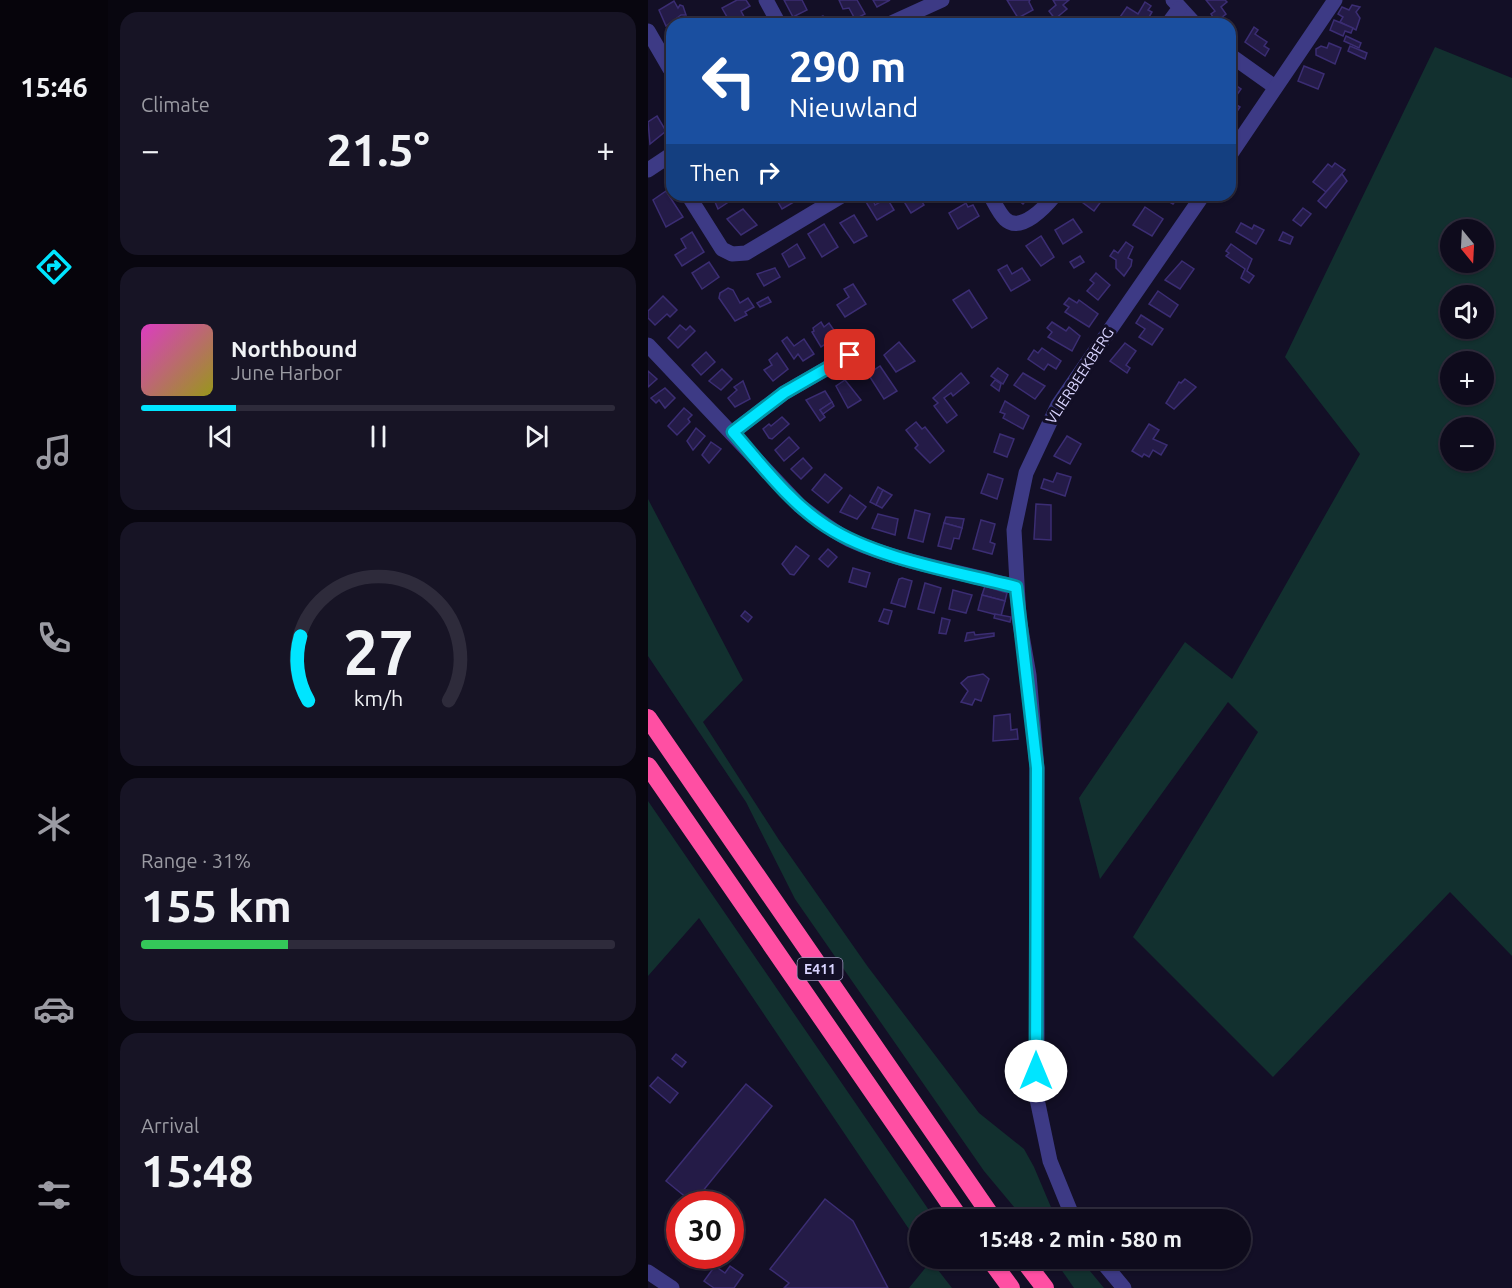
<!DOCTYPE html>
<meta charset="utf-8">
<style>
:root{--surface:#0e0b1c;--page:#171425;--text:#f1f3f6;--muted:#9b9ba3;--line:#2e2b3b;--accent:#00e5ff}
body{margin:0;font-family:Ubuntu,sans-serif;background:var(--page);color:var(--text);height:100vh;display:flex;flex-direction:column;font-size:22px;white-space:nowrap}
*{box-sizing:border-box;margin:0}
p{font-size:20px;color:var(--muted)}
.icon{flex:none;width:33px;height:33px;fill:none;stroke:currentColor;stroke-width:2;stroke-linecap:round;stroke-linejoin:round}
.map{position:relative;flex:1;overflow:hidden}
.details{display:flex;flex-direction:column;gap:12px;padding:12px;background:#08060f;width:540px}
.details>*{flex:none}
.hud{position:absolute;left:18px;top:18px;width:570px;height:183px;border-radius:18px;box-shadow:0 2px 4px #0004,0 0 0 2px var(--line);background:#1a4fa0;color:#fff;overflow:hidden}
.needle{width:39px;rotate:162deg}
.buttons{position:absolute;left:792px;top:219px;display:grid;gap:12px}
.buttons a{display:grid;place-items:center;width:54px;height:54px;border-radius:50%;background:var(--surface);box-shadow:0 2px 4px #0004,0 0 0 2px var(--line);font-size:30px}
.speed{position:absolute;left:18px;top:1191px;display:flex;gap:12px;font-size:30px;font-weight:700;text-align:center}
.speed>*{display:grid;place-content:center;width:78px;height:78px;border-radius:50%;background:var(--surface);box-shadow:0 2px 4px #0004,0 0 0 2px var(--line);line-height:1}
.speed .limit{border:9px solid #d22;background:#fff;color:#111}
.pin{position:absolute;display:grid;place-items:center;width:51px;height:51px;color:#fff;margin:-26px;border-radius:12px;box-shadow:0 3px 9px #0006}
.me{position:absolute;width:66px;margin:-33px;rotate:0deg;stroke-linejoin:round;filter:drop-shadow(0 0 4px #0008)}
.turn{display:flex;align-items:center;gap:21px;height:126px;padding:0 24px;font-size:27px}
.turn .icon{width:78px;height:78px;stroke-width:2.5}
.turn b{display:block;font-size:42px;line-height:51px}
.then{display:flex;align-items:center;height:57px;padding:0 24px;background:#0003;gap:12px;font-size:22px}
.big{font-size:45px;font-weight:700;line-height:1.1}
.details .card{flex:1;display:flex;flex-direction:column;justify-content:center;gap:9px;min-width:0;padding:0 21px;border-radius:18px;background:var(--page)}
.details .dial{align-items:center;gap:0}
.dial svg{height:156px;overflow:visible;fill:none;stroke:var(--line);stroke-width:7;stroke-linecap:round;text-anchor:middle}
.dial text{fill:var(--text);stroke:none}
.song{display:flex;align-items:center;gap:18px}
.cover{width:72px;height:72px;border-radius:9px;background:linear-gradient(135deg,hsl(310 70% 55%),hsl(60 70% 35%))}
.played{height:6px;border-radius:3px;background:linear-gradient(90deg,var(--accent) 20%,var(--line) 20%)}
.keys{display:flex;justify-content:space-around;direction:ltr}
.heat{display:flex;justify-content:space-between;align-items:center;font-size:33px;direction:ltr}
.charge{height:9px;border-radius:4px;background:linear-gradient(90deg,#34c759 31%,var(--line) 0)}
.trip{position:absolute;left:261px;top:1209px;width:342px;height:60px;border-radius:30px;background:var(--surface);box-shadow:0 2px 4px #0004,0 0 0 2px var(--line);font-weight:700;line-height:60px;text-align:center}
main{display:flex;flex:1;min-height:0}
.tabs{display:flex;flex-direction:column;width:108px;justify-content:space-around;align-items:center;background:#06040b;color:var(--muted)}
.tabs .icon{width:42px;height:42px}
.tabs .on{color:var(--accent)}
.tabs b{font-size:27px;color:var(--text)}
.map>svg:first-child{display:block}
.green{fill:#12302f;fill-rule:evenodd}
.building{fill:#241b47;stroke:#3b2d73;stroke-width:1.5}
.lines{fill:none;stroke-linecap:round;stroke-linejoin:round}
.minor{stroke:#3d3a85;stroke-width:15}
.highway{stroke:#ff4fa3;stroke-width:18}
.route-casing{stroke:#0095a6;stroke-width:15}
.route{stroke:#00e5ff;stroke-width:10}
.labels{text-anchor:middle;stroke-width:6;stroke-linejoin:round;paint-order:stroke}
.shield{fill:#130f26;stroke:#9e99be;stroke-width:1.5}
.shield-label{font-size:14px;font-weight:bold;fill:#d9d4ff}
.street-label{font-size:15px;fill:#d9d4ff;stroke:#130f26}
</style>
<main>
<nav class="tabs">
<b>15:46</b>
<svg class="icon on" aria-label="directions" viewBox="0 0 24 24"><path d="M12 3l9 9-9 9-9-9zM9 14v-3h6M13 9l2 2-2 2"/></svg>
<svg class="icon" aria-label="music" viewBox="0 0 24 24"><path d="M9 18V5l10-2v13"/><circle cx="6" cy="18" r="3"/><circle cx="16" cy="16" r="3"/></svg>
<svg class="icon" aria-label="phone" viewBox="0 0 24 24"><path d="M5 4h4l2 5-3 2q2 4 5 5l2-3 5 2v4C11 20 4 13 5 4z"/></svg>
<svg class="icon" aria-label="climate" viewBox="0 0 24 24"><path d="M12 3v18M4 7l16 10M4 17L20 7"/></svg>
<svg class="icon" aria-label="car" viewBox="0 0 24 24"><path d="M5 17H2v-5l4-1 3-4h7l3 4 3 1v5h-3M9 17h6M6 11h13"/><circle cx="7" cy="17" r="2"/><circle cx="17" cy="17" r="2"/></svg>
<svg class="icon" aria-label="filters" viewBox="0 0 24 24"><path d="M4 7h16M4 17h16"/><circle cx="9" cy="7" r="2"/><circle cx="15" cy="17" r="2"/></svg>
</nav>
<section class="details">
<div class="card"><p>Climate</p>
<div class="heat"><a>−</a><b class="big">21.5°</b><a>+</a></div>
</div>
<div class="card">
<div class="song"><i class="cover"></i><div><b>Northbound</b><p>June Harbor</p></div></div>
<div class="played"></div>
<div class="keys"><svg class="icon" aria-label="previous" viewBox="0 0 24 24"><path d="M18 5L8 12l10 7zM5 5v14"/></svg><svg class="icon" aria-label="pause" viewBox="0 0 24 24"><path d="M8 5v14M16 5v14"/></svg><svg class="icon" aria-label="next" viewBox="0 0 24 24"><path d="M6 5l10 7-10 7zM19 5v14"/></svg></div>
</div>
<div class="card dial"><svg viewBox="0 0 100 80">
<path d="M14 69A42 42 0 1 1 86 69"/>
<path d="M14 69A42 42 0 0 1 10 36" stroke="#00e5ff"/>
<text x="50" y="56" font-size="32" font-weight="700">27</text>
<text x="50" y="72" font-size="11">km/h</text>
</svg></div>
<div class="card"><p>Range · 31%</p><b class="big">155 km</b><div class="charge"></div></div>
<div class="card"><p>Arrival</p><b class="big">15:48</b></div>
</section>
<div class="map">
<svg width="864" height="1288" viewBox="0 0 864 1288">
<rect width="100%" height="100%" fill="#130f26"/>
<g class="green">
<path d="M 787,47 L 864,78 L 864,956 L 802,892 L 625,1077 L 485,937 L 610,732 L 580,702 L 452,879 L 431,798 L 537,642 L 584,679 L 712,454 L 637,357 ZM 802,230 L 836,230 L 836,262 L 802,262 ZM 802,296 L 836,296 L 836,328 L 802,328 ZM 802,362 L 836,362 L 836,394 L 802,394 ZM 802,428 L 836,428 L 836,460 L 802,460 Z"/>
<path d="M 0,499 L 95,680 L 55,722 L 131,840 L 220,967 L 331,1113 L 376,1149 L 386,1167 L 408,1219 L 376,1219 L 336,1171 L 147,899 L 98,802 L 0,656 Z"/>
<path d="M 0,801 L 287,1219 L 272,1220 L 271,1244 L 51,918 L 0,976 Z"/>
<path d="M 281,1259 L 285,1259 L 283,1261 L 304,1288 L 261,1288 L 283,1261 Z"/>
<path d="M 406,1259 L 432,1259 L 456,1288 L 426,1288 Z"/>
</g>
<g class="building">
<path d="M 89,0 L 98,0 L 102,6 L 93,11 L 100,24 L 83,24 L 74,8 Z"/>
<path d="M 136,0 L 154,0 L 159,10 L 145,17 Z"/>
<path d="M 191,0 L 209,0 L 217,14 L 207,19 L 201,8 L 195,9 Z"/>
<path d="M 225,0 L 242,0 L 229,7 Z"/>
<path d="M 359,0 L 382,0 L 381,2 L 385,10 L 370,18 Z"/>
<path d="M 405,0 L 421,0 L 415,5 L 419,9 L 407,19 L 401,11 L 408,5 Z"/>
<path d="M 558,0 L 577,0 L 579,2 L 573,7 L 578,14 L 568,22 L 563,14 L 567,11 Z"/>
<path d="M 26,1 L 30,8 L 32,5 L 35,6 L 38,15 L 33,15 L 18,26 L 11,10 Z"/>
<path d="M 497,2 L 503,6 L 500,10 L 504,12 L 497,24 L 482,24 L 472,17 L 479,7 L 490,14 Z"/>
<path d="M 704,5 L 712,7 L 708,12 L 712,18 L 708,30 L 692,22 L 695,17 L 690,14 L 694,7 L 701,10 Z"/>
<path d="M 175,16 L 179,24 L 166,24 L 166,20 Z"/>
<path d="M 686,20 L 705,28 L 703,33 L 697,31 L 695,36 L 682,30 Z"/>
<path d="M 606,27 L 610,30 L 607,34 L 619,42 L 616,46 L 621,49 L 617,56 L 597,42 Z"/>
<path d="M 698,36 L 713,43 L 711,48 L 696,41 Z"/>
<path d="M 681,43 L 693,48 L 687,64 L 668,55 L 668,49 L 673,46 L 679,48 Z"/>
<path d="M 702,46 L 719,53 L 717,59 L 700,51 Z"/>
<path d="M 656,66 L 676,74 L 670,89 L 650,81 Z"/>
<path d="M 583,82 L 593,89 L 584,102 L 592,107 L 586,116 L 582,113 Z"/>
<path d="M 9,116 L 18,131 L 2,144 L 0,122 Z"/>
<path d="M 687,163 L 697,170 L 678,192 L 665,182 L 680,164 L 684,167 Z"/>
<path d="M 694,174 L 699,181 L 678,208 L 670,201 Z"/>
<path d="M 18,191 L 35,217 L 18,227 L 5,200 Z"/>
<path d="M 64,195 L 87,195 L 88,197 L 70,209 Z"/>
<path d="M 126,195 L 149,195 L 151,199 L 134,209 Z"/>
<path d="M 252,195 L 270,195 L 276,205 L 263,213 Z"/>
<path d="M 364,195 L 383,195 L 375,204 Z"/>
<path d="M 439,195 L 456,195 L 457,196 L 446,211 L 434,202 Z"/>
<path d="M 509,195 L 532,195 L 525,204 Z"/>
<path d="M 224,198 L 227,205 L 239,198 L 246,210 L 229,220 L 218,202 Z"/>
<path d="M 318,203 L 320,207 L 325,205 L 331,216 L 310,229 L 301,213 Z"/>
<path d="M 497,207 L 515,219 L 504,236 L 485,225 Z"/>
<path d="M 655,208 L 663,214 L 653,226 L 645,220 Z"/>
<path d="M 95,209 L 109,225 L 93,235 L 79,219 Z"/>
<path d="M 206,215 L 219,236 L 206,243 L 192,223 Z"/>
<path d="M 425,219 L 434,232 L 415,244 L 407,230 Z"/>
<path d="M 593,223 L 604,229 L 606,225 L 616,230 L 608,244 L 588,232 Z"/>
<path d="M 176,224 L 190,247 L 174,257 L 160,234 Z"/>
<path d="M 44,232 L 56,252 L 34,266 L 27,255 L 38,248 L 33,239 Z"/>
<path d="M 635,232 L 645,237 L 642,244 L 631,240 Z"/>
<path d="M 393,236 L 406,257 L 393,266 L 378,246 Z"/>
<path d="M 478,242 L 485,247 L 480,258 L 484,260 L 483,266 L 476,276 L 468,268 L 468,260 L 462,256 L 466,250 L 470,253 Z"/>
<path d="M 149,244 L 157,258 L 141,267 L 134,254 Z"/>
<path d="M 583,244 L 604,259 L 599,271 L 606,276 L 601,283 L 593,278 L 597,269 L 578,256 L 581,253 L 578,251 Z"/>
<path d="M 432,256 L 436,262 L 426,268 L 422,262 Z"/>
<path d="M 534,261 L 546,269 L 532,289 L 517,280 Z"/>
<path d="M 61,262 L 71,277 L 54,289 L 44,273 Z"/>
<path d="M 359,265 L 364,274 L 374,268 L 382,280 L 363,291 L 350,270 Z"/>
<path d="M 127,268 L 132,277 L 116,286 L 109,274 Z"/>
<path d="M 448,273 L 462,285 L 450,300 L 439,291 L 446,283 L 442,280 Z"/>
<path d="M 205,284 L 218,304 L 197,317 L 189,305 L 201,297 L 196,289 Z"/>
<path d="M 80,288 L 85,290 L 92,303 L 100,298 L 106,307 L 97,312 L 99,315 L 87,321 L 71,298 L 72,293 Z"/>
<path d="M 321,290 L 339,318 L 324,328 L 305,300 Z"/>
<path d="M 510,291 L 530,305 L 522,317 L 501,304 Z"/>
<path d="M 15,296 L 29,310 L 22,317 L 19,314 L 7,325 L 0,318 L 0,311 Z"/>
<path d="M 120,297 L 123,302 L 112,307 L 109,303 Z"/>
<path d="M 421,298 L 429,303 L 431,300 L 450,314 L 441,327 L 417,312 L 421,307 L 416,304 Z"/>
<path d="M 493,315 L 515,329 L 504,345 L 491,337 L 497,329 L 488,323 Z"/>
<path d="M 173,322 L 176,327 L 181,323 L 190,336 L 173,347 L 164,332 L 166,331 L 165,328 Z"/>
<path d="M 404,322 L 418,331 L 421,327 L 432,336 L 424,351 L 400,337 L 404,332 L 399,328 Z"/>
<path d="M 32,325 L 38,330 L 42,326 L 47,331 L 30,348 L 20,338 Z"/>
<path d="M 139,337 L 146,346 L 156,339 L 166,354 L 155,361 L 150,354 L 146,359 L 134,341 Z"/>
<path d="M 251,342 L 267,361 L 248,372 L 236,355 Z"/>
<path d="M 477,343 L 488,351 L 478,365 L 482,368 L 479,373 L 462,361 Z"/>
<path d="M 394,348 L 413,361 L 408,369 L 400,364 L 396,370 L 380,359 L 386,350 L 390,353 Z"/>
<path d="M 58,352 L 67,362 L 53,375 L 44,365 Z"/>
<path d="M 129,353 L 140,369 L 125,381 L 116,370 L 124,365 L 121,360 Z"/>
<path d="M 232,366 L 249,391 L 236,399 L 220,374 Z"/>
<path d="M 350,368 L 360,375 L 355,384 L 343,376 Z"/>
<path d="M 74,369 L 84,379 L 73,390 L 61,381 Z"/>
<path d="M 0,371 L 9,379 L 0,387 Z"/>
<path d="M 313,373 L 321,383 L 305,396 L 303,393 L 296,398 L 309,415 L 299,423 L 286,406 L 290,403 L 285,398 Z"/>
<path d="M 375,373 L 397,386 L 387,399 L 366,385 Z"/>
<path d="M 537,379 L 548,387 L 526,409 L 518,403 L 531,382 L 533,383 Z"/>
<path d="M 197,380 L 213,400 L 200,408 L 188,386 Z"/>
<path d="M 347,380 L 353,384 L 351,391 L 343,385 Z"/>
<path d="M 95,381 L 102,399 L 87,407 L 80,398 L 89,390 L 86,387 Z"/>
<path d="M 17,388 L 27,398 L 17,408 L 11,400 L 8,403 L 3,398 Z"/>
<path d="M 177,391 L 184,402 L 172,410 L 177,417 L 172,421 L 158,400 Z"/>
<path d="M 357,401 L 381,416 L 375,429 L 355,418 L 357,414 L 352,412 Z"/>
<path d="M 184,402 L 186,406 L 175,414 L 172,410 Z"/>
<path d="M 36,408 L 44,415 L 40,419 L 42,422 L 29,435 L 20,426 Z"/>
<path d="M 134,417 L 141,424 L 124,439 L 121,438 L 115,429 L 121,424 L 123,426 Z"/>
<path d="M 268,422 L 274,429 L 277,427 L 296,451 L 282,463 L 267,448 L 270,445 L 258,430 Z"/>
<path d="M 501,424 L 511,430 L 505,439 L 519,445 L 513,455 L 505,450 L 501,457 L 496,454 L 494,457 L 484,451 Z"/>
<path d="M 48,428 L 57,436 L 45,450 L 39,441 Z"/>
<path d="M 352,434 L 366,439 L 359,457 L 346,452 Z"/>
<path d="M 419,436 L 433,444 L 422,464 L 406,456 Z"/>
<path d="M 141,437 L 151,448 L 136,461 L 127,450 Z"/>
<path d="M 63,442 L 73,449 L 61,463 L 54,455 Z"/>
<path d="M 155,458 L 164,468 L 153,479 L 143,469 Z"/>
<path d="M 409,473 L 423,477 L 417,496 L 393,488 L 396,479 L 405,482 Z"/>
<path d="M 177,474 L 194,488 L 180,503 L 164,490 Z"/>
<path d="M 340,474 L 355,479 L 349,499 L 333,493 Z"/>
<path d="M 230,487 L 235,490 L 228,505 L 222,502 Z"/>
<path d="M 235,490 L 244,495 L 234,508 L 228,505 Z"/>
<path d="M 202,495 L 218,507 L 209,519 L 192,512 Z"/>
<path d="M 388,504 L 403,505 L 403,540 L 386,539 Z"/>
<path d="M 267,510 L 282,514 L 275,542 L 260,538 Z"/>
<path d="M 230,514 L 250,519 L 247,535 L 224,528 Z"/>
<path d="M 298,517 L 316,519 L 314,528 L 296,523 Z"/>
<path d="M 333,520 L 347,524 L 342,542 L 347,544 L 344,554 L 325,549 Z"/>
<path d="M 296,523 L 314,528 L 311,539 L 306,538 L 303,549 L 290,546 Z"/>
<path d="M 148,546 L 161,556 L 146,575 L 142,574 L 134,564 Z"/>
<path d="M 180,549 L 189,557 L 180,567 L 171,559 Z"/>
<path d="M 205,568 L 222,573 L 218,587 L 201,582 Z"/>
<path d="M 254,578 L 264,581 L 257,607 L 243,603 L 251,579 Z"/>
<path d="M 277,583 L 293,588 L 286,613 L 270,609 Z"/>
<path d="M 337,586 L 359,593 L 357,601 L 334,595 Z"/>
<path d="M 305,590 L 324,595 L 318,613 L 301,609 Z"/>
<path d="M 334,595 L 357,601 L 353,616 L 330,610 Z"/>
<path d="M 236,609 L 244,611 L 240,624 L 231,621 Z"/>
<path d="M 97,611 L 104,617 L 100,622 L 93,616 Z"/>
<path d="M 347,614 L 363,617 L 362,622 L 346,618 Z"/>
<path d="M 294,618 L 302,620 L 298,634 L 291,633 Z"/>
<path d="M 326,632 L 327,635 L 346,633 L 346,636 L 317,641 L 319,633 Z"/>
<path d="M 335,674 L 341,679 L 333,701 L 327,699 L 324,705 L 313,702 L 320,691 L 313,683 L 320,677 Z"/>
<path d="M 362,714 L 363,730 L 369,729 L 370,739 L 345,741 L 346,716 Z"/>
<path d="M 28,1054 L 38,1062 L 34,1067 L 24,1059 Z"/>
<path d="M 10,1077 L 30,1093 L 22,1103 L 2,1086 Z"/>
<path d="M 98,1084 L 124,1106 L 45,1203 L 18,1181 Z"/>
<path d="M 177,1199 L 205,1221 L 240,1288 L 136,1288 L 141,1283 L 122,1269 Z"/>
<path d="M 67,1266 L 77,1273 L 82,1266 L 95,1275 L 86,1288 L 66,1288 L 56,1281 Z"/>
</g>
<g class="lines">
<g class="minor">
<path d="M 118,0 L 131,24"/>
<path d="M 525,0 L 547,24"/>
<path d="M 241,24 L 294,0"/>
<path d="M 520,24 L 531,9"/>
<path d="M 0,31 L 22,69"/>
<path d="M 582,55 L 627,87"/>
<path d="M 582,155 L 687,0"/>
<path d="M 0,170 L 24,154"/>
<path d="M 40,195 L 74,249 L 84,254 L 98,253 L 195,195"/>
<path d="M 342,195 C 346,202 351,213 357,219 C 373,234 398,206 407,195"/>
<path d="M 0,345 L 152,506 C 168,518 184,531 202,540 C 250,562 317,573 368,587"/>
<path d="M 85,432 L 136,393 L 202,355"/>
<path d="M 426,1220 L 402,1161 L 389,1099 L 389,768 L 381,675 L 371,618 L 366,530 L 378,473 L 410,405 L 555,195"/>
<path d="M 451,1258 L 476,1288"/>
<path d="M 0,1272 L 24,1288"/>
</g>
<g class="highway">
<path d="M 0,718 L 346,1220"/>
<path d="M 0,766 L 313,1220"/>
<path d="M 341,1258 L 363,1288"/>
<path d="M 374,1258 L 397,1288"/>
</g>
</g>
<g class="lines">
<g class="route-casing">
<path id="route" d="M 202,355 L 136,393 L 85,432 C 113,464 141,502 178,526 C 228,559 310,572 368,587 L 389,768 L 388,1071"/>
</g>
<use href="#route" class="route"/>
</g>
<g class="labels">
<rect class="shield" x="149.5" y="958" width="45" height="22" rx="4.5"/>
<g class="shield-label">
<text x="172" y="974">E411</text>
</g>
<g class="street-label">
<text transform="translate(432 376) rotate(-57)" y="5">VLIERBEEKBERG</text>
</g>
</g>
</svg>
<div class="buttons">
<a><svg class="needle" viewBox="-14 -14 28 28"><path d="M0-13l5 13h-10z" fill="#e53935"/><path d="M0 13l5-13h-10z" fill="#9b9ba3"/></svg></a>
<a><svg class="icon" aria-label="sound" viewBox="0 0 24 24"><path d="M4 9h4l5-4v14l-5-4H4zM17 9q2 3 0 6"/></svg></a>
<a>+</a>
<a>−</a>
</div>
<div class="speed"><div class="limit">30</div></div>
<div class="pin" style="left:202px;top:355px;background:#d93025"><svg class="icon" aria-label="arrive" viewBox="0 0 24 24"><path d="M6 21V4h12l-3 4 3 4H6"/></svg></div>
<svg class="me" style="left:388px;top:1071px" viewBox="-20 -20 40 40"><circle r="19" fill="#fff"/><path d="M0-13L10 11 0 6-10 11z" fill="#00e5ff"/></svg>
<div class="trip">15:48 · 2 min · 580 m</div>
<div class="hud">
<div class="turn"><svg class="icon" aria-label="left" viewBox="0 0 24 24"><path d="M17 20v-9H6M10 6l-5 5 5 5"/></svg><div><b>290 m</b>Nieuwland</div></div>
<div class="then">Then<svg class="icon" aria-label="right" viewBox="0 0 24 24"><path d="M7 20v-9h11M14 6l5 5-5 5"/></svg></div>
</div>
</div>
</main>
